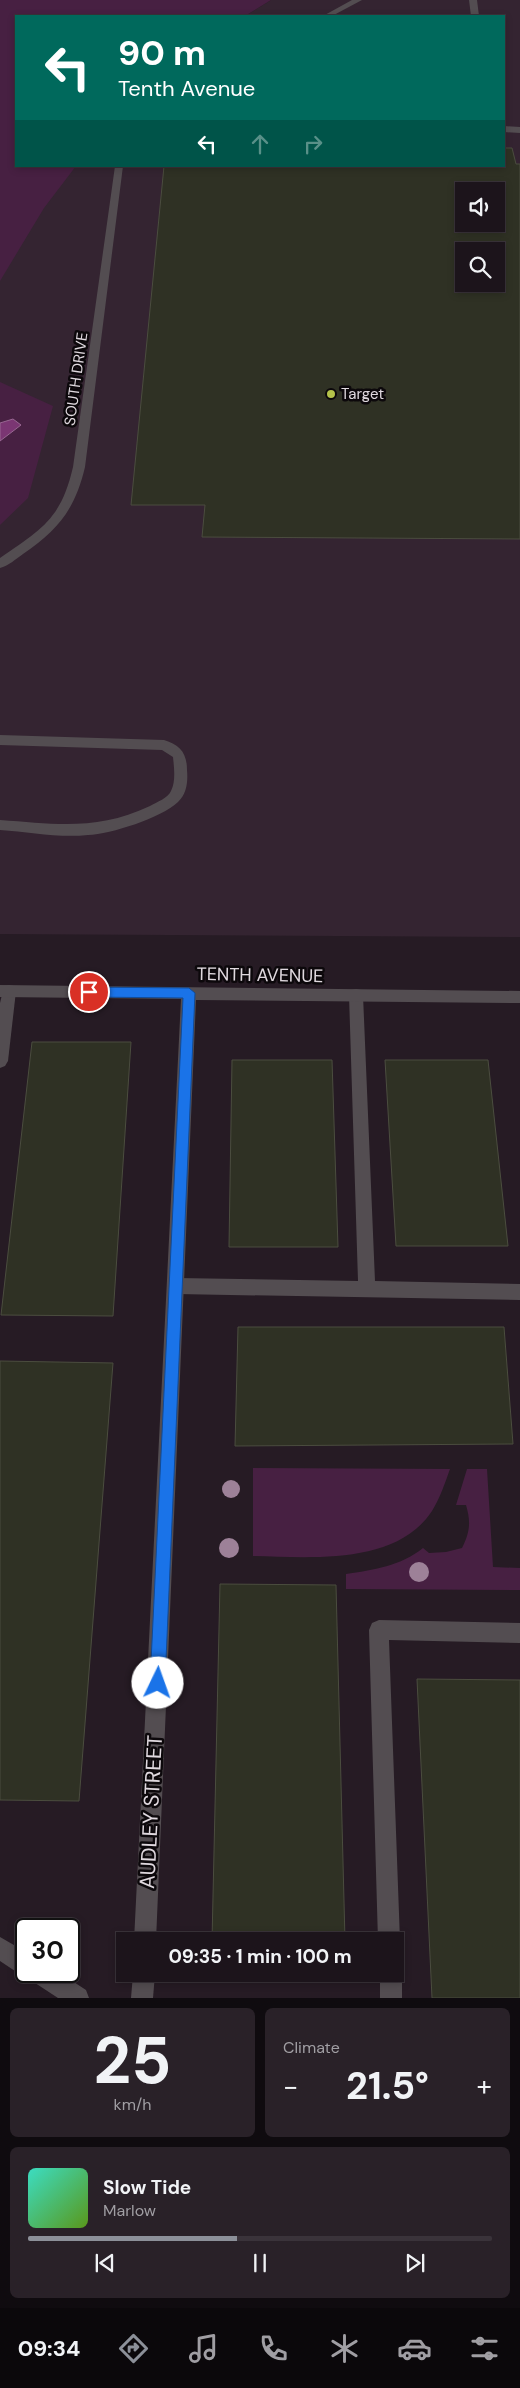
<!DOCTYPE html>
<meta charset="utf-8">
<style>
:root{--surface:#1c141b;--page:#292128;--text:#f1f3f6;--muted:#a09ea3;--line:#3a333a;--accent:#8c9099}
body{margin:0;font-family:"DM Sans",sans-serif;background:var(--page);color:var(--text);height:100vh;display:flex;flex-direction:column;font-size:19px;white-space:nowrap}
*{box-sizing:border-box;margin:0}
p{font-size:16px;color:var(--muted)}
.icon{flex:none;width:28px;height:28px;fill:none;stroke:currentColor;stroke-width:2;stroke-linecap:round;stroke-linejoin:round}
.map{position:relative;height:1998px;overflow:hidden}
.details{display:flex;flex-direction:column;gap:10px;padding:10px;background:#0f0b0f;flex:1}
.details>*{flex:none}
.banner{position:absolute;left:15px;top:15px;width:490px;height:152px;border-radius:0px;box-shadow:0 2px 8px #0003,0 0 0 1px var(--line);background:#00695c;color:#fff;overflow:hidden}
.tools{position:absolute;left:455px;top:182px;display:grid;gap:10px}
.tools a{display:grid;place-items:center;width:50px;height:50px;border-radius:0px;background:var(--surface);box-shadow:0 2px 8px #0003,0 0 0 1px var(--line);font-size:25px}
.speed{position:absolute;left:15px;top:1918px;display:flex;gap:10px;font-size:25px;font-weight:700;text-align:center}
.speed>*{display:grid;place-content:center;width:65px;height:65px;border-radius:50%;background:var(--surface);box-shadow:0 2px 8px #0003,0 0 0 1px var(--line);line-height:1}
.speed .limit{border:2px solid #111;border-radius:8px;background:#fff;color:#111}
.pin{position:absolute;display:grid;place-items:center;width:42px;height:42px;color:#fff;margin:-21px;border:2px solid #fff;border-radius:50%;box-shadow:0 1px 5px #0007}
.me{position:absolute;width:55px;margin:-28px;rotate:3deg;stroke-linejoin:round;filter:drop-shadow(0 0 4px #0008)}
.turn{display:flex;align-items:center;gap:18px;height:105px;padding:0 20px;font-size:22px}
.turn .icon{width:65px;height:65px;stroke-width:2.5}
.turn b{display:block;font-size:35px;line-height:42px}
.lanes{display:flex;align-items:center;height:48px;padding:0 20px;background:#0003;justify-content:center;gap:25px;direction:ltr}
.lanes .off{opacity:.35}
.big{font-size:38px;font-weight:700;line-height:1.1}
.details .card{flex:1;display:flex;flex-direction:column;justify-content:center;gap:8px;min-width:0;padding:0 18px;border-radius:8px;background:var(--page)}
.details .dial{align-items:center;gap:0}
.dial b{font-size:65px;line-height:1}
.song{display:flex;align-items:center;gap:15px}
.cover{width:60px;height:60px;border-radius:8px;background:linear-gradient(135deg,hsl(170 70% 55%),hsl(90 70% 35%))}
.played{height:5px;border-radius:2px;background:linear-gradient(90deg,var(--accent) 45%,var(--line) 45%)}
.keys{display:flex;justify-content:space-around;direction:ltr}
.heat{display:flex;justify-content:space-between;align-items:center;font-size:28px;direction:ltr}
.details .tiles{flex:1;display:grid;gap:10px;grid-template-columns:1fr 1fr}
.card:last-child{grid-column:span 2}
.trip{position:absolute;left:116px;top:1932px;width:288px;height:50px;border-radius:0px;background:var(--surface);box-shadow:0 2px 8px #0003,0 0 0 1px var(--line);font-weight:700;line-height:50px;text-align:center}
.tabs{display:flex;height:80px;justify-content:space-around;align-items:center;background:#0b080b;color:var(--muted)}
.tabs .icon{width:35px;height:35px}
.tabs .selected{color:var(--accent)}
.tabs b{font-size:22px;color:var(--text)}
.map>svg:first-child{display:block}
.built{fill:#342431;fill-rule:evenodd}
.green{fill:#472042}
.water{fill:#7b3673;stroke:#996793}
.building{fill:#2f3124;stroke:#4b4d3f;fill-rule:evenodd}
.lines{fill:none;stroke-linecap:round;stroke-linejoin:round}
.service{fill:#534d51;fill-rule:evenodd}
.minor{fill:#534d51;fill-rule:evenodd}
.tree{fill:#9d8198}
.route{fill:#1a73e8;stroke:#114b97}
.poi-dot{fill:#b4c24a;stroke:#0c080b;stroke-width:2}
.labels{text-anchor:middle;stroke-width:5;stroke-linejoin:round;paint-order:stroke}
.far-street-label{font-size:15px;fill:#e0d9df;stroke:#0c080b}
.far-poi-label{font-size:15px;fill:#e0d9df;stroke:#0c080b;text-anchor:start}
.street-label{font-size:18px;fill:#e0d9df;stroke:#0c080b}
.near-street-label{font-size:21px;fill:#e0d9df;stroke:#0c080b}
</style>
<div class="map">
<svg width="520" height="1998" viewBox="0 0 520 1998">
<rect width="100%" height="100%" fill="#261b24"/>
<path class="built" d="M 271,0 L 520,0 L 520,937 L 0,934 L 0,166 L 504,166 L 504,16 L 245,16 ZM 464,191 L 496,191 L 496,224 L 464,224 ZM 464,251 L 496,251 L 496,284 L 464,284 Z"/>
<g class="green">
<path d="M 0,0 L 271,0 L 245,16 L 16,16 L 16,166 L 76,166 L 44,208 L 0,281 Z"/>
<path d="M 0,382 L 53,406 L 28,498 L 0,525 L 0,441 L 21,425 L 13,419 L 0,423 Z"/>
<path d="M 253,1468 L 450,1469 C 445,1483 440,1498 432,1511 C 396,1566 309,1557 253,1556 Z"/>
<path d="M 467,1469 L 487,1469 L 493,1567 L 520,1568 L 520,1590 L 346,1589 L 346,1574 C 373,1570 401,1566 423,1548 L 429,1553 L 446,1552 L 462,1548 C 470,1532 471,1522 466,1505 L 456,1505 Z"/>
</g>
<path class="water" d="M 13,419 L 21,425 L 0,441 L 0,423 Z"/>
<g class="building">
<path d="M 504,148 L 512,148 L 516,164 L 520,164 L 520,539 L 202,537 L 205,505 L 131,505 L 164,166 L 504,166 ZM 464,191 L 496,191 L 496,224 L 464,224 ZM 464,251 L 496,251 L 496,284 L 464,284 Z"/>
<path d="M 32,1042 L 131,1042 L 113,1316 L 1,1315 Z"/>
<path d="M 232,1060 L 332,1060 L 338,1247 L 229,1247 Z"/>
<path d="M 385,1060 L 488,1060 L 508,1246 L 396,1246 Z"/>
<path d="M 238,1327 L 504,1327 L 513,1444 L 235,1446 Z"/>
<path d="M 0,1361 L 113,1363 L 79,1801 L 0,1800 Z"/>
<path d="M 220,1584 L 336,1585 L 345,1941 L 212,1941 Z"/>
<path d="M 417,1679 L 520,1680 L 520,1998 L 432,1998 Z"/>
</g>
<g class="lines">
<g class="service">
<path d="M 469,0 L 477,0 L 479,16 L 471,16 Z"/>
<path d="M 0,735 L 164,740 C 180,745 187,753 187,770 C 188,781 187,794 178,802 C 161,818 111,834 88,835 C 59,838 29,832 0,830 L 0,820 C 56,824 97,831 150,806 C 157,802 168,798 171,791 C 176,781 174,767 173,757 L 162,750 L 0,745 Z"/>
<path d="M 9,985 L 14,986 L 16,991 L 8,1061 L 5,1066 L 0,1068 L 0,1003 L 4,986 Z"/>
<path d="M 356,989 L 361,990 L 363,995 L 375,1281 L 520,1284 L 520,1300 L 177,1294 L 171,1292 L 168,1286 L 171,1280 L 177,1278 L 358,1281 L 349,995 L 351,990 Z"/>
<path d="M 379,1620 L 520,1623 L 520,1643 L 389,1640 L 400,1941 L 395,1949 L 395,1941 L 378,1941 L 369,1630 L 372,1623 Z"/>
<path d="M 395,1965 L 399,1966 L 402,1974 L 402,1998 L 380,1998 L 380,1974 L 395,1974 Z"/>
</g>
<g class="minor">
<path d="M 352,0 L 362,0 L 332,16 L 323,16 Z"/>
<path d="M 504,126 L 520,127 L 520,133 L 504,132 Z"/>
<path d="M 115,166 L 123,166 L 85,467 C 75,509 59,529 23,554 C 16,559 8,566 0,568 L 0,558 C 42,529 61,519 73,467 Z"/>
<path d="M 0,985 L 520,991 L 520,1003 L 196,1000 L 156,1941 L 134,1941 L 181,999 L 0,997 Z"/>
<path d="M 0,1937 L 26,1952 L 26,1971 L 57,1971 L 86,1990 L 89,1998 L 58,1998 L 29,1979 L 28,1975 L 18,1973 L 0,1961 Z"/>
<path d="M 133,1974 L 155,1974 L 153,1998 L 131,1998 Z"/>
</g>
</g>
<g class="tree">
<circle cx="231" cy="1489" r="9"/>
<circle cx="229" cy="1548" r="10"/>
<circle cx="419" cy="1572" r="10"/>
</g>
<path class="route" d="M 89,987 L 189,988 L 195,993 L 165,1683 L 163,1688 L 158,1691 L 152,1688 L 150,1683 L 183,998 L 89,997 L 84,992 Z"/>
<circle class="poi-dot" cx="331" cy="394" r="5"/>
<g class="labels">
<g class="far-street-label">
<text transform="translate(76 379) rotate(-82)" y="5">SOUTH DRIVE</text>
</g>
<g class="far-poi-label">
<text x="341" y="399">Target</text>
</g>
<g class="street-label">
<text transform="translate(260 975) rotate(1)" y="6">TENTH AVENUE</text>
</g>
<g class="near-street-label">
<text transform="translate(151 1812) rotate(-87)" y="7">AUDLEY STREET</text>
</g>
</g>
</svg>
<div class="tools">
<a><svg class="icon" aria-label="sound" viewBox="0 0 24 24"><path d="M4 9h4l5-4v14l-5-4H4zM17 9q2 3 0 6"/></svg></a>
<a><svg class="icon" aria-label="search" viewBox="0 0 24 24"><circle cx="10" cy="10" r="6"/><path d="M15 15l6 6"/></svg></a>
</div>
<div class="speed"><div class="limit">30</div></div>
<div class="pin" style="left:89px;top:992px;background:#d93025"><svg class="icon" aria-label="arrive" viewBox="0 0 24 24"><path d="M6 21V4h12l-3 4 3 4H6"/></svg></div>
<svg class="me" style="left:158px;top:1683px" viewBox="-20 -20 40 40"><circle r="19" fill="#fff"/><path d="M0-13L10 11 0 6-10 11z" fill="#1a73e8"/></svg>
<div class="trip">09:35 · 1 min · 100 m</div>
<div class="banner">
<div class="turn"><svg class="icon" aria-label="left" viewBox="0 0 24 24"><path d="M17 20v-9H6M10 6l-5 5 5 5"/></svg><div><b>90 m</b>Tenth Avenue</div></div>
<div class="lanes"><svg class="icon" aria-label="left" viewBox="0 0 24 24"><path d="M17 20v-9H6M10 6l-5 5 5 5"/></svg><svg class="icon off" aria-label="ahead" viewBox="0 0 24 24"><path d="M12 20V5M6 11l6-6 6 6"/></svg><svg class="icon off" aria-label="right" viewBox="0 0 24 24"><path d="M7 20v-9h11M14 6l5 5-5 5"/></svg></div>
</div>
</div>
<section class="details">
<div class="tiles">
<div class="card dial"><b>25</b><p>km/h</p></div>
<div class="card"><p>Climate</p>
<div class="heat"><a>−</a><b class="big">21.5°</b><a>+</a></div>
</div>
<div class="card">
<div class="song"><i class="cover"></i><div><b>Slow Tide</b><p>Marlow</p></div></div>
<div class="played"></div>
<div class="keys"><svg class="icon" aria-label="previous" viewBox="0 0 24 24"><path d="M18 5L8 12l10 7zM5 5v14"/></svg><svg class="icon" aria-label="pause" viewBox="0 0 24 24"><path d="M8 5v14M16 5v14"/></svg><svg class="icon" aria-label="next" viewBox="0 0 24 24"><path d="M6 5l10 7-10 7zM19 5v14"/></svg></div>
</div>
</div>
</section>
<nav class="tabs">
<b>09:34</b>
<svg class="icon selected" aria-label="directions" viewBox="0 0 24 24"><path d="M12 3l9 9-9 9-9-9zM9 14v-3h6M13 9l2 2-2 2"/></svg>
<svg class="icon" aria-label="music" viewBox="0 0 24 24"><path d="M9 18V5l10-2v13"/><circle cx="6" cy="18" r="3"/><circle cx="16" cy="16" r="3"/></svg>
<svg class="icon" aria-label="phone" viewBox="0 0 24 24"><path d="M5 4h4l2 5-3 2q2 4 5 5l2-3 5 2v4C11 20 4 13 5 4z"/></svg>
<svg class="icon" aria-label="climate" viewBox="0 0 24 24"><path d="M12 3v18M4 7l16 10M4 17L20 7"/></svg>
<svg class="icon" aria-label="car" viewBox="0 0 24 24"><path d="M5 17H2v-5l4-1 3-4h7l3 4 3 1v5h-3M9 17h6M6 11h13"/><circle cx="7" cy="17" r="2"/><circle cx="17" cy="17" r="2"/></svg>
<svg class="icon" aria-label="filters" viewBox="0 0 24 24"><path d="M4 7h16M4 17h16"/><circle cx="9" cy="7" r="2"/><circle cx="15" cy="17" r="2"/></svg>
</nav>
